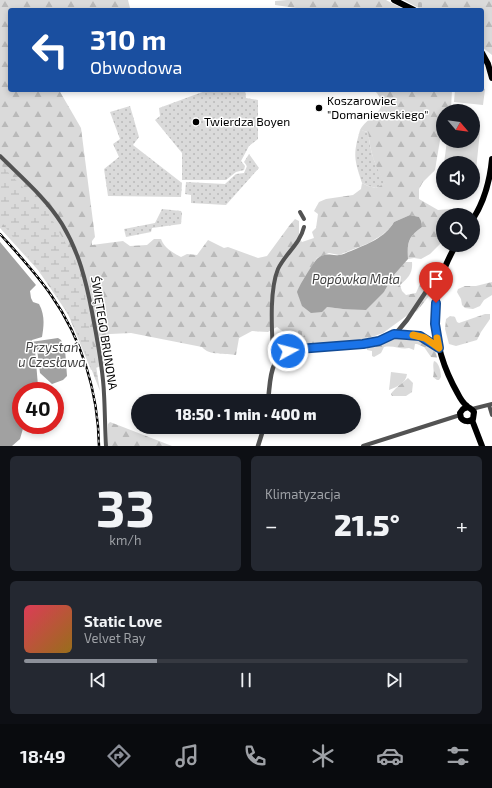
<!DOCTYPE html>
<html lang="pl">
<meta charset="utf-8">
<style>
:root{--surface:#171b24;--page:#242831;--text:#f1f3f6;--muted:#9ea1a6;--line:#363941;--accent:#8c9099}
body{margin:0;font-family:"Exo 2",sans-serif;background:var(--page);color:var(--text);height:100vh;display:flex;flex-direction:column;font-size:15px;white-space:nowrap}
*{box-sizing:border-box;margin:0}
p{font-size:13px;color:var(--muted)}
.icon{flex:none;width:22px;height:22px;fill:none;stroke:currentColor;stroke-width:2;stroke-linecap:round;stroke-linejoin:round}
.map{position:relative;height:446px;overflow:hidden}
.panel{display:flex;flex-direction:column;gap:10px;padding:10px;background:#0d0f14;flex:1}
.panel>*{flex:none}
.top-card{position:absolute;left:8px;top:8px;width:476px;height:84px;border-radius:4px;box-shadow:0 2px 6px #0003;background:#1a4fa0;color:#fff;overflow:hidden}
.needle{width:26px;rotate:119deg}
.tools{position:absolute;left:436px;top:104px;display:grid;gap:8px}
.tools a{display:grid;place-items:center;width:44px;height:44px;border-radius:50%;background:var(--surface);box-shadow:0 2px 6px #0003;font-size:20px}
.speed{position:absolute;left:12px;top:382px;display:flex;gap:8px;font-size:20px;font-weight:700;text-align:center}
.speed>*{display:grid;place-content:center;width:52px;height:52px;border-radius:50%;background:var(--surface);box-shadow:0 2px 6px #0003;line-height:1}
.speed .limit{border:6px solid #d22;background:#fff;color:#111}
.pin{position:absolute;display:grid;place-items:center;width:34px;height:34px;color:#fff;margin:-41px -17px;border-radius:50% 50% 50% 0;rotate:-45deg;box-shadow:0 0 4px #0007}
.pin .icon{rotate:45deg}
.me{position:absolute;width:44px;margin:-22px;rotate:83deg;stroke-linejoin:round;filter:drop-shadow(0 0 3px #0008)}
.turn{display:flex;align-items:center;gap:14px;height:84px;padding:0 16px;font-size:18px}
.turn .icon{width:52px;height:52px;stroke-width:2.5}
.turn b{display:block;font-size:28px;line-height:34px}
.big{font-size:30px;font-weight:800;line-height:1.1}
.panel .card{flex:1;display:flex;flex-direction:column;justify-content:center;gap:6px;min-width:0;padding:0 14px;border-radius:6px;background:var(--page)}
.panel .dial{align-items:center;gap:0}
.dial b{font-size:52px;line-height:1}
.song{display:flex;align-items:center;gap:12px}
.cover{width:48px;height:48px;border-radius:6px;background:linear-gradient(135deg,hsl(350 70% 55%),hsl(40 70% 35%))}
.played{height:4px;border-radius:2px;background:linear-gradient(90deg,var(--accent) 30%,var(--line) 30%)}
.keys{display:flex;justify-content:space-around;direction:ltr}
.heat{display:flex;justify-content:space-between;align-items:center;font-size:22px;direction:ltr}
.panel .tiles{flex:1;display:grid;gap:10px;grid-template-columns:1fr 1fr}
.card:last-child{grid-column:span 2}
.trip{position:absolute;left:131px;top:394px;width:230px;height:40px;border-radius:20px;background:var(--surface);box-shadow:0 2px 6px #0003;font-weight:800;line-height:40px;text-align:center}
.tabs{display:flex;height:64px;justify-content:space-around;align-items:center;background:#090b0e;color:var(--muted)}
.tabs .icon{width:28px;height:28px}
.tabs .current{color:var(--accent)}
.tabs b{font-size:18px;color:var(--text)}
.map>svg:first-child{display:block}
.grass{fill:url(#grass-dots)}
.forest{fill:url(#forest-firs)}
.wetland{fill:url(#wetland-marsh)}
.cemetery{fill:url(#cemetery-stones)}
.garden{fill:#dadada}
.water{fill:#a1a1a1}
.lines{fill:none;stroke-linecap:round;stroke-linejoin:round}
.minor{stroke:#535353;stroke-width:4}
.tertiary{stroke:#535353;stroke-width:4.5}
.primary{stroke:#000;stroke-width:6}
.rail-casing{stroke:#000;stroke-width:2.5}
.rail{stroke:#fff;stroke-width:1;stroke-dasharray:3;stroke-linecap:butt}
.route-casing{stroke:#114b97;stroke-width:10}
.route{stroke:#1a73e8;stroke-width:7}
.slow{stroke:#f59e0b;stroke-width:7}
.poi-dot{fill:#000;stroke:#fff;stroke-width:1.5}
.labels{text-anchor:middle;stroke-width:3;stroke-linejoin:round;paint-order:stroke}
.poi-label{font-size:12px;fill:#000;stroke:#fff;text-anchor:start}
.street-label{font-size:12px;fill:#000;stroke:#fff}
.water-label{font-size:13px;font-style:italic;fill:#424242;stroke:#fff}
</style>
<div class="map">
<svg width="492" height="446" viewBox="0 0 492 446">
<defs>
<pattern id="grass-dots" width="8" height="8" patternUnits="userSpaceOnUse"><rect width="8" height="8" fill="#dadada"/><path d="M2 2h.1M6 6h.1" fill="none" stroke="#b9b9b9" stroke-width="1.8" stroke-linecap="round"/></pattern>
<pattern id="forest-firs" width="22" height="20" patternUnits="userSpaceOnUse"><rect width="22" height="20" fill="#dadada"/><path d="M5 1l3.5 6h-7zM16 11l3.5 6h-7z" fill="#b9b9b9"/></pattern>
<pattern id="wetland-marsh" width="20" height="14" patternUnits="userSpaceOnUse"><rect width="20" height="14" fill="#dadada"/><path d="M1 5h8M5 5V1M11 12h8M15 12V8" fill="none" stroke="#b9b9b9"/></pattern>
<pattern id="cemetery-stones" width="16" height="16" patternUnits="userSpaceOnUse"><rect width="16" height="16" fill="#dadada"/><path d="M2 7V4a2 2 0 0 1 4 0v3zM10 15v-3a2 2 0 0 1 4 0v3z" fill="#b9b9b9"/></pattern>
</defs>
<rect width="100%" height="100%" fill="#fff"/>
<g class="grass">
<path d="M 208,90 L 245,90 L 246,98 L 258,100 L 258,139 L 249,146 L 241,161 L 245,166 L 244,170 L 236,172 L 226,180 L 182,180 L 182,153 L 155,120 L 160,116 L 159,108 Z"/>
<path d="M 130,106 L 139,137 L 133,145 L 182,183 L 181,197 L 108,196 L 104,169 L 119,157 L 113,144 L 120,139 L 110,112 Z"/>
<path d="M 360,130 L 368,132 C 371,154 374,164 386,183 L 376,188 L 368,186 L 362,183 C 354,158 353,155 360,130 Z"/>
<path d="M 249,154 L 259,168 L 226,205 L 191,203 L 191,195 L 185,194 L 186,182 L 225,184 L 236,174 L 244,173 L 247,166 L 244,162 Z"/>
<path d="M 162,209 L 181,211 L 182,213 L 181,224 L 152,228 L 151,232 L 126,237 L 124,229 L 155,223 Z"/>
<path d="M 277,336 L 279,336 L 296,346 L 283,351 L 275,357 L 274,340 Z"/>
</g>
<g class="forest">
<path d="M 0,0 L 128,0 L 130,8 L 128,10 L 10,10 L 10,90 L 59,90 L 81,128 L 95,237 L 92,241 L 92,245 L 123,241 L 130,246 L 147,245 L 154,239 L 161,239 C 165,249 172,252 181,257 L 187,254 L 197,255 L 208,240 L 224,248 L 228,247 L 258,258 L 267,256 L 289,226 L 295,219 L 299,221 L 299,238 L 302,242 L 314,238 L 312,232 L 316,228 L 318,214 L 314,211 L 319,202 L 326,199 L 353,195 L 361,189 L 362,183 L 368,186 L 376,188 L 385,183 C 374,164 371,154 368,132 L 360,130 C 370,113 394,111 374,90 L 452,90 L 451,109 L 449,111 L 443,111 L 443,122 L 435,170 L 423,182 L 419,189 L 419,199 L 438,210 L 451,209 L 455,215 L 443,215 L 443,241 L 430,254 L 421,259 L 414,258 L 408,259 C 407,242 408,237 422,227 L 419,217 L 410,215 L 394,222 L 390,228 L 382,235 L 369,243 L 339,255 L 329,253 L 317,258 L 309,271 L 327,307 L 343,309 L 353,309 L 384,292 L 393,276 L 405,262 L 412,262 C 413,273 408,278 400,285 L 402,291 L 406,295 L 416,293 L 424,274 L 429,279 L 433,291 L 417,311 L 409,314 L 383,333 L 369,338 L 350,343 L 308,344 L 290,337 L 277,327 L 268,332 L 252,331 L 239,338 L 236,355 C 226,353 209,356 202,347 L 131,333 L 110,334 L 103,340 L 108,363 L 91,370 L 68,314 L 38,270 L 0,228 Z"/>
<path d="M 287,0 L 386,0 L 405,10 L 310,10 L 275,5 L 275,1 Z"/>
<path d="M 404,0 L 492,0 L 492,55 L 482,47 L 482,10 L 423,10 Z"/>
<path d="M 492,282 L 492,295 L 484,300 L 480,306 L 473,309 L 465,308 L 462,305 L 461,299 L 457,292 L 458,289 L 465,286 L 476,286 Z"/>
<path d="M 485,314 L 490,314 L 490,319 L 481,332 L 477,340 L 456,346 L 449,344 L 445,329 L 446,319 L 450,316 L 455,317 L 457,322 L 459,323 Z"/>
<path d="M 393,336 C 410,336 436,337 437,358 L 431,357 L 424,347 L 417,344 L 415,344 L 414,350 L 409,348 C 401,350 394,345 384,347 L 381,353 L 374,357 L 372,356 L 372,351 L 367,350 L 367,346 L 369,345 L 388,340 Z"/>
<path d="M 434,361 C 439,362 441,372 441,377 L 439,380 L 437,380 L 433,377 C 435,372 432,366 434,361 Z"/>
<path d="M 408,378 L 413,383 L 412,392 L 406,396 L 392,396 L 391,394 C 393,390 403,382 408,378 Z"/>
<path d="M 110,422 L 172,446 L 108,446 L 108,424 Z"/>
</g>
<path class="wetland" d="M 0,164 L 49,214 L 75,260 L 83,284 L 100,391 L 74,325 L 55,292 L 0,220 Z"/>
<g class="cemetery">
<path d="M 404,0 L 433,0 L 428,10 L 423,10 Z"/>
<path d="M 292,327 L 306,333 L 299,343 L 286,337 Z"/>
</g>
<g class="garden">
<path d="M 482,88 L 485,89 L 483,105 L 454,102 L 455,90 L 482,90 Z"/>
<path d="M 473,130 L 480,131 L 475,180 L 473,180 L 473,163 L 444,163 L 447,141 L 473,141 Z"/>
<path d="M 391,372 L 407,374 C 406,383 397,387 389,390 Z"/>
</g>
<g class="water">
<path d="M 410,215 L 419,217 L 421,221 L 422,227 C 408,237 407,242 408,259 L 393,276 L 384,292 L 366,310 L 343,309 L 327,307 L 322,312 L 311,313 L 302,306 L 297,292 C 299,286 314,261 318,258 C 326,252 331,256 339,255 C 343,255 347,252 351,251 C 367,244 385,238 394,222 Z"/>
<path d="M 0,242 L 36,285 L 30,291 L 31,298 L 33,302 L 39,304 C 45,315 44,325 42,337 L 32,340 L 31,342 L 58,338 L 61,340 L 65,349 L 67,376 L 63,380 L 52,384 L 40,373 L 37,349 L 35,350 L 38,386 L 36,391 L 21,391 L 21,425 L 24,425 L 20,439 L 12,446 L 0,446 Z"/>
</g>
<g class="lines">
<g class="minor">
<path d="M 0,156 C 21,177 46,198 62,224 C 79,252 86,281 92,312 C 97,339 103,367 104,394 C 105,411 105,429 106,446"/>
<path d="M 300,212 L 304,219"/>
<path d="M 274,363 L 273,355 C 272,331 269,291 278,269 C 285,254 300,244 304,227"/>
<path d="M 489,405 L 492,415"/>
<path d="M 472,409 L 492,404"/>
<path d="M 363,446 L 460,415"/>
</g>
<g class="tertiary">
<path d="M 394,334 L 420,336 L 439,348"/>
<path d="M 268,401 C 271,377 268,354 298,349 L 358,345 L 379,341 L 389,337 L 397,332 L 407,320 L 437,275 L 442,273"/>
<path d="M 258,446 L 264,427"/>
</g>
<g class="primary">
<path d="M 394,0 L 414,10"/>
<path d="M 482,53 L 488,64 L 492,78"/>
<path d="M 473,219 C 485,200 490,180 492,159"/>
<path d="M 456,245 C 427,294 430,345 458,394 C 460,398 463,403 467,406 C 469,408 472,409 474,412 L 473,419 C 469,422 464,422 461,418 L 460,413 L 463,409 L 468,407"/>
<path d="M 472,420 L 482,446"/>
</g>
<g class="rail-casing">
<path id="rail" d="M 0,234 C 18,254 36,273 51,295 C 82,339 98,392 99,446"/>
</g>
<use href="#rail" class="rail"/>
</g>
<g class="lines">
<g class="route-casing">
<path id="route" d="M 288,351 L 298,349 L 363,344 L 379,341 L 394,334 L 420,336 L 439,348 L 435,324 L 436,303"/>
</g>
<use href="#route" class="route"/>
<path class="slow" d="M 413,335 L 425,338 L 439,348 L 437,338"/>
</g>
<g class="poi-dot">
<circle cx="319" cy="108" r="4"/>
<circle cx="196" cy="122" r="4"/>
</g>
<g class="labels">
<g class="poi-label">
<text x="327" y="105">Koszarowiec<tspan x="327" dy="14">"Domaniewskiego"</tspan></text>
<text x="204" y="126">Twierdza Boyen</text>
</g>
<g class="street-label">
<text transform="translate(104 333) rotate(81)" y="4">ŚWIĘTEGO BRUNONA</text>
</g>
<g class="water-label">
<text x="356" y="284">Popówka Mała</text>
<text x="52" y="352">Przystań<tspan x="52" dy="15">u Czesława</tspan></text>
</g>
</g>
</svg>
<div class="tools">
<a><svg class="needle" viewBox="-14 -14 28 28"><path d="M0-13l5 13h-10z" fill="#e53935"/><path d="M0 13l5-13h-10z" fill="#9ea1a6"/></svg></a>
<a><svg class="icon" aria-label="sound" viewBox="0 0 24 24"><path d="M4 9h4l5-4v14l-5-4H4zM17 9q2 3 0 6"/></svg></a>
<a><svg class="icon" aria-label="search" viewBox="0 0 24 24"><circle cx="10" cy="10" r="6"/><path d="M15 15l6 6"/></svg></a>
</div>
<div class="speed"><div class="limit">40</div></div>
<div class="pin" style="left:436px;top:303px;background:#d93025"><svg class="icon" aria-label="arrive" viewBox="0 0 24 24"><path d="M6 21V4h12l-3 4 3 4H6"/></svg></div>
<svg class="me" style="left:288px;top:351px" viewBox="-20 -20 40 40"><circle r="17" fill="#1a73e8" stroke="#fff" stroke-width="3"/><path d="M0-11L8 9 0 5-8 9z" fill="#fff"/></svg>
<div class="trip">18:50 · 1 min · 400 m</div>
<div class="top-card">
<div class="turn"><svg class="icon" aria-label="left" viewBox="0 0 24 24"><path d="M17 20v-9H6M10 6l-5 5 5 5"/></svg><div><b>310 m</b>Obwodowa</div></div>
</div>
</div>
<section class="panel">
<div class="tiles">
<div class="card dial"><b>33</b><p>km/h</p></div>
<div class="card"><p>Klimatyzacja</p>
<div class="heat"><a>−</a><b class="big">21.5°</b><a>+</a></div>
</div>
<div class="card">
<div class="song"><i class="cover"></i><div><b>Static Love</b><p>Velvet Ray</p></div></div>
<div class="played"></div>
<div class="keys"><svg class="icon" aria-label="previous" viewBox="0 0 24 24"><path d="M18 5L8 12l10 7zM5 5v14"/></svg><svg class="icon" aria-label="pause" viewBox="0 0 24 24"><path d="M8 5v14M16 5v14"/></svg><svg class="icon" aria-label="next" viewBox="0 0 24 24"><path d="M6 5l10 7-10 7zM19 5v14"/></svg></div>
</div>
</div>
</section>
<nav class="tabs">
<b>18:49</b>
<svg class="icon current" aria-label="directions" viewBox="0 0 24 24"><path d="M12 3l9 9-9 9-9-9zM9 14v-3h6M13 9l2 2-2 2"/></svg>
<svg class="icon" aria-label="music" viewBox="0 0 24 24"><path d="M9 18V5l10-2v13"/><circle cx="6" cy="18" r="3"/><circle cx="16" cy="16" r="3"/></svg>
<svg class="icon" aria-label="phone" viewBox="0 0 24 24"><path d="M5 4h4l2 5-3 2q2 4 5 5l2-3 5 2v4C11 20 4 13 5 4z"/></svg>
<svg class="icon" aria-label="climate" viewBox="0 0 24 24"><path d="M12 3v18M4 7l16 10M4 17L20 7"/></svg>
<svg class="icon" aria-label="car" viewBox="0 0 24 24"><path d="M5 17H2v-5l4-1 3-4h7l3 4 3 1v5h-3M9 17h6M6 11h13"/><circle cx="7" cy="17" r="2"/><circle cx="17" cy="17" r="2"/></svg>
<svg class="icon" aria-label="filters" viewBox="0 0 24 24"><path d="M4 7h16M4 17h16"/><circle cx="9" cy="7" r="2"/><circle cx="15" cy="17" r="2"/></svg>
</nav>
